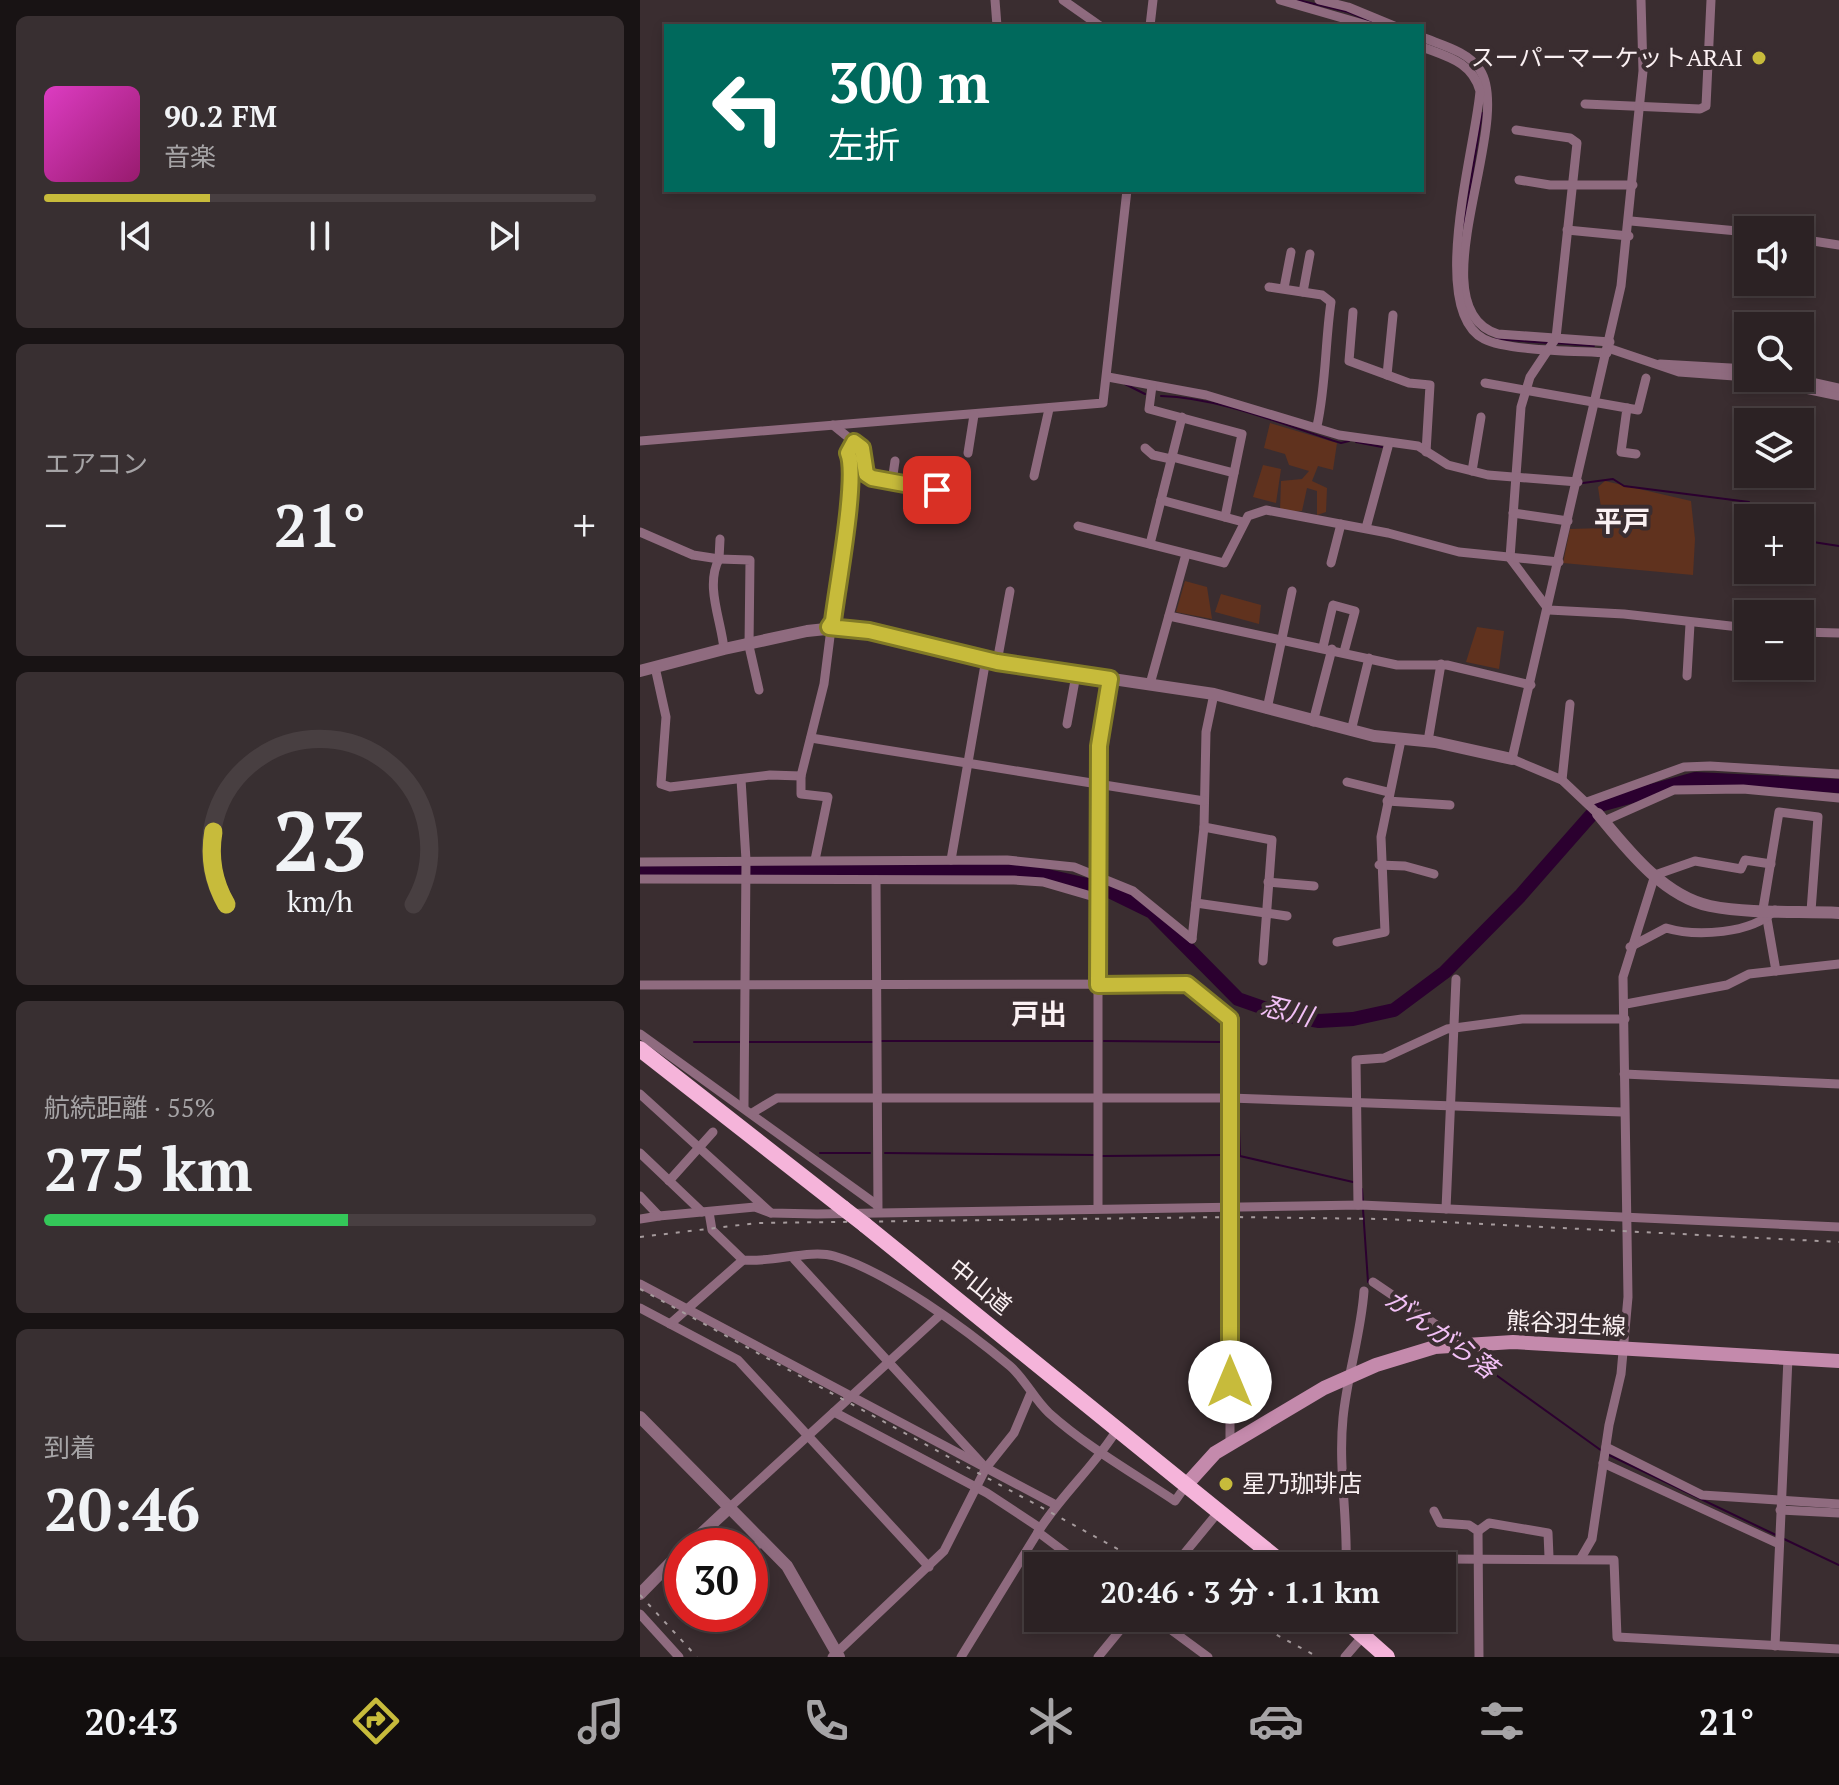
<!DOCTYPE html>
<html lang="ja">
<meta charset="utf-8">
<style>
:root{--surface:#2c2224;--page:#382f31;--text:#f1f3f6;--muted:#a6a4a6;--line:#483f41;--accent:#c7bb3b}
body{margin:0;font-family:"PT Serif","Noto Sans JP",serif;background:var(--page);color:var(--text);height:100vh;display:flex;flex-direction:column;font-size:30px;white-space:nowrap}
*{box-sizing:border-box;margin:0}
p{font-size:26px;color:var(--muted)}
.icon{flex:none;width:44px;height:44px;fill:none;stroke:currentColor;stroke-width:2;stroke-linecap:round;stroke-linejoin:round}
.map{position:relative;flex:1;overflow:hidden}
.panel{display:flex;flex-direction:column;gap:16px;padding:16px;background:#181314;width:640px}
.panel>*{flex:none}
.hud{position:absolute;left:24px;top:24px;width:760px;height:168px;border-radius:0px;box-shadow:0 4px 12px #0003,0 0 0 2px var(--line);background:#00695c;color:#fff;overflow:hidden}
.buttons{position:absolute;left:1094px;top:216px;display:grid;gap:16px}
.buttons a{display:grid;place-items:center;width:80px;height:80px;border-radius:0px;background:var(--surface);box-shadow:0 4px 12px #0003,0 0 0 2px var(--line);font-size:40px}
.speed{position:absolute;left:24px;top:1528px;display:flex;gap:16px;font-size:40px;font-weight:700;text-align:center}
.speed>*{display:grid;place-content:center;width:104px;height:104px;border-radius:50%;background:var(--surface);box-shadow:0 4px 12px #0003,0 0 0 2px var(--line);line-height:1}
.speed .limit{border:12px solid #d22;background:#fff;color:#111}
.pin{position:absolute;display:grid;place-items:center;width:68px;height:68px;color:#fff;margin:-34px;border-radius:16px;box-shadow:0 4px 12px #0006}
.me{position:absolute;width:88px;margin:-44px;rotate:0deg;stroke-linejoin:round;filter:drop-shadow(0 0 6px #0008)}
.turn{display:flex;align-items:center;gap:28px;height:168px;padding:0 32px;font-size:36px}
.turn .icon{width:104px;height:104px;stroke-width:2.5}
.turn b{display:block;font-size:56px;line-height:68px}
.big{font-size:60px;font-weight:600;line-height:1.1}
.panel .tile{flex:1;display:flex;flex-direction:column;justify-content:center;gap:12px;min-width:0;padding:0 28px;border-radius:12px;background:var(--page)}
.panel .dial{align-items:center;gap:0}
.dial svg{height:208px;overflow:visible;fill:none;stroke:var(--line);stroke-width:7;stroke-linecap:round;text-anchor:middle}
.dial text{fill:var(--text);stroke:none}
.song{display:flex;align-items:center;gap:24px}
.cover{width:96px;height:96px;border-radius:12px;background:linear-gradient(135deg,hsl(310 70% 55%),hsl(320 70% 35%))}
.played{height:8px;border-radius:4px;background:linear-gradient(90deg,var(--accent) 30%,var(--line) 30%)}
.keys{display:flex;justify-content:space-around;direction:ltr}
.heat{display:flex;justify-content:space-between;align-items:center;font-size:44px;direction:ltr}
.charge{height:12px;border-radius:6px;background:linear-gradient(90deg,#34c759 55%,var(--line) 0)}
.trip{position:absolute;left:384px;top:1552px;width:432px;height:80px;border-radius:0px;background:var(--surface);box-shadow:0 4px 12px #0003,0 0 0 2px var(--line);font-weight:600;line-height:80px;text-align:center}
.tab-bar{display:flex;height:128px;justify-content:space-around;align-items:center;background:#120e0e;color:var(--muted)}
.tab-bar .icon{width:56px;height:56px}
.tab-bar .on{color:var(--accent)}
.tab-bar b{font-size:36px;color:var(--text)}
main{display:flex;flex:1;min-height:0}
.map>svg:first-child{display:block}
.green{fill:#60321e}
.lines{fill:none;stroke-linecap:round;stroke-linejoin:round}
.stream{stroke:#2b002f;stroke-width:2}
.river{stroke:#2b002f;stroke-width:14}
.minor{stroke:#8f6b7f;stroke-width:9}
.tertiary{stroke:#8f6b7f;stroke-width:12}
.secondary{stroke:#c48aac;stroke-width:14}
.trunk{stroke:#f5b4da;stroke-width:16}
.rail{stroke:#a69b9d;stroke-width:2;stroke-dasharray:4 8;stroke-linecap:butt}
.trunk-bridge{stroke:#f5b4da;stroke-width:16}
.route-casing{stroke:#817a26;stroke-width:20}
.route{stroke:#c7bb3b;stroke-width:14}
.poi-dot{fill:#c7bb3b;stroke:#3a2d30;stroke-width:3}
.labels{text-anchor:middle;stroke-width:8;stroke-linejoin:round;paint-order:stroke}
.poi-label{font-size:24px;fill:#faf0f2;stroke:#3a2d30;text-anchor:end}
.street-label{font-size:24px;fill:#faf0f2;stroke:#3a2d30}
.water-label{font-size:26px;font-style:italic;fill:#f2c0f6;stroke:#3a2d30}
.quarter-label{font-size:28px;font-weight:bold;fill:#faf0f2;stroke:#3a2d30}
</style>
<main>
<section class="panel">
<div class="tile">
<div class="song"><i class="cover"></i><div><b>90.2 FM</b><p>音楽</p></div></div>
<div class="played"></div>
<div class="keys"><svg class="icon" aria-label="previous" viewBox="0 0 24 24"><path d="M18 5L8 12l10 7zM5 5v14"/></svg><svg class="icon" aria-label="pause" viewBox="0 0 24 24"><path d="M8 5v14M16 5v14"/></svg><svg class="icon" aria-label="next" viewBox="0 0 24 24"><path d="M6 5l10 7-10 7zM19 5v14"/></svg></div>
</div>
<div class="tile"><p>エアコン</p>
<div class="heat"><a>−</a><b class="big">21°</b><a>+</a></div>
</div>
<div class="tile dial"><svg viewBox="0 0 100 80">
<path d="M14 69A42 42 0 1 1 86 69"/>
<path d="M14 69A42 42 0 0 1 9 41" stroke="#c7bb3b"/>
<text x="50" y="56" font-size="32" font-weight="700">23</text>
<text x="50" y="72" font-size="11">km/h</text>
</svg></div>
<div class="tile"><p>航続距離 · 55%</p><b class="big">275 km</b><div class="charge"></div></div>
<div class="tile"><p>到着</p><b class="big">20:46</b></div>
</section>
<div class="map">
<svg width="1199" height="1657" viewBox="0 0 1199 1657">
<rect width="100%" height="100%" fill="#3a2d30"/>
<g class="green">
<path d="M 630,423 L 697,443 L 693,470 L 678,466 L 672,481 L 687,488 L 686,512 L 677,515 L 677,491 L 667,488 L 662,511 L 640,512 L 641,481 L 662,479 L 669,471 L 649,465 L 645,454 L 624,448 Z"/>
<path d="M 623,465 L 641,469 L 636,503 L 613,497 Z"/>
<path d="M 965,481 L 1051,501 L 1055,539 L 1053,575 L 923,563 L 930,529 L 964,528 L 958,487 Z"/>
<path d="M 545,581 L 567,587 L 572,619 L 536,612 Z"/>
<path d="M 581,594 L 621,605 L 619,624 L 575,612 Z"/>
<path d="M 837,627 L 864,631 L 859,669 L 826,662 Z"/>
</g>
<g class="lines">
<g class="stream">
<path d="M 658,0 L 708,12 L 742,26"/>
<path d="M 824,225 L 842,113"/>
<path d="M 855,339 L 909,343"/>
<path d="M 915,343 L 954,346"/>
<path d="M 1136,378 L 1150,381"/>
<path d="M 485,384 L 505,394"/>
<path d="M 521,396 C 582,398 643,425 701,443 L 709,441"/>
<path d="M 716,442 L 742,447"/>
<path d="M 943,483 L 973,479 L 984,486 L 1109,502 L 1117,518"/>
<path d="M 1160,540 L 1199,546"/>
<path d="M 562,968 L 563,967"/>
<path d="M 552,979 L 595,1015 L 598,1096"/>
<path d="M 240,1041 L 453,1041"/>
<path d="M 464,1041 L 584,1042"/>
<path d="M 54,1042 L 101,1042"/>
<path d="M 108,1042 L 233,1042"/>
<path d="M 598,1103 L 600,1156 L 713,1182"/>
<path d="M 180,1153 L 230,1153"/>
<path d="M 245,1153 L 454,1155"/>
<path d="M 463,1156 L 586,1155"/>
<path d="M 722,1189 L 723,1203"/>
<path d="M 723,1209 L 728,1282"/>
<path d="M 776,1316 L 806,1339"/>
<path d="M 824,1352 L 962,1451"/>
<path d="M 967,1454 L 1138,1536"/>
<path d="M 1144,1539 L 1199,1565"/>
</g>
<path class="river" d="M 0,873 L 335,870 L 390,872 L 465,889 L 512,912 L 598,999 L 644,1015 L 679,1021 L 713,1019 L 754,1010 L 805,972 L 880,896 L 960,805 L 1055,779 L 1199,786"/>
<g class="minor">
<path d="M 355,0 L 357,26"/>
<path d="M 423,0 L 460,26"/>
<path d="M 640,0 L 730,26"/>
<path d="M 679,0 L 708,7 L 754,26"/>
<path d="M 510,26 L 513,0"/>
<path d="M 782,37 C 801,45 828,51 840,70 C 875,123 774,309 858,334 L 970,342"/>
<path d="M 782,47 C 808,57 832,62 840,91 C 836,145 787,310 844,339 C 867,351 938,351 967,353"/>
<path d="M 945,104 L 1060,109 L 1066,106 L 1071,0"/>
<path d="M 876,130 L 930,138 L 937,143 L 916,338 L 890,377 L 881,407 L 870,558 L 909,610 L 984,614 L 1108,628"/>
<path d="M 879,180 L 910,185 L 993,185"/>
<path d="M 991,221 L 1108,232"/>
<path d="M 927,230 L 989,236"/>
<path d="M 1160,239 L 1199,245"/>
<path d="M 629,287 L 682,295 L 691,302 C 685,343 686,386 677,426"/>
<path d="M 644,288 L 651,252"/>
<path d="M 663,292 L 670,254"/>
<path d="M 713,312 L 709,361 L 769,383 L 790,385 L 786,452"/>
<path d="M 968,348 L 1039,372 L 1108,377"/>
<path d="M 1020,364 L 1108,369"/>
<path d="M 747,375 L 753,315"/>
<path d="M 468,377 L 566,395 L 699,435 L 778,446 L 808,465 L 848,475 L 938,482"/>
<path d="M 1112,378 L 1199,396"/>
<path d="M 1153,378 L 1199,388"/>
<path d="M 845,383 L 987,408 L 981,452 L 996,454"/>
<path d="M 512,386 L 509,409 L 602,434 L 585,517"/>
<path d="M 987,408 L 998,410 L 1006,378"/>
<path d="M 0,441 L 463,403 L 487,190"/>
<path d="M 214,442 L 222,448 L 226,474 L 232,478 L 320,494"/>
<path d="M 505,448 L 513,455 L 531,459"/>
<path d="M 328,453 L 334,415"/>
<path d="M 532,457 L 594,473"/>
<path d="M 832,471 L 841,417"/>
<path d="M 394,476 L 409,409"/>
<path d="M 252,482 L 255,461"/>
<path d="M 521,500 L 603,522"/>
<path d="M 873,513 L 928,521"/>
<path d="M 438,526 L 584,563 L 608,516 L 626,510 L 748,533 L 819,552 L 919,562"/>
<path d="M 726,528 L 749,443"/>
<path d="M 0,532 L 53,555 L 79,559 C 65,586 81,619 84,649"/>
<path d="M 80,539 L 79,559 L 110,560 L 109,646 L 119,690"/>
<path d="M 510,544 L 542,417"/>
<path d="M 691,563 L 701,524"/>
<path d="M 529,616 L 757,665 L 807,665 L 891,685"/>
<path d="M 1160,632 L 1199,633"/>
<path d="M 683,647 L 693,605 L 715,611 L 704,652"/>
<path d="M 357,662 L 370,591"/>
<path d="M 15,667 L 26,717 L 21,784 L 30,787 L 130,775 L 161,776 L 184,684 L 212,463 L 208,453 L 214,442 L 193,425"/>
<path d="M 1047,676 L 1050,624"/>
<path d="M 510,684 L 546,554"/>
<path d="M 574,694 L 566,732 L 564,827 L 632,840 L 623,961"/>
<path d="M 627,709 L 652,591"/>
<path d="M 673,722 L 692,649"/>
<path d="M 427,724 L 436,675"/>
<path d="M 711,731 L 729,658"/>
<path d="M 171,738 L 564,801"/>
<path d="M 788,741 L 801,664"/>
<path d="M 161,776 L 161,794 L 188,797 L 175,860"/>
<path d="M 101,779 L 106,860 L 104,1107"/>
<path d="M 922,780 L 930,704"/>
<path d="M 707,782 L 748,792"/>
<path d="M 747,801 L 810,805"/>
<path d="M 947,802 L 1044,767 L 1070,766 L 1199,774"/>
<path d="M 958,814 L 922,780 L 872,759 L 981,286 L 1003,71 L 1001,0"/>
<path d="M 964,821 L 1034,790 L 1103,789 L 1199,798"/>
<path d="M 311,860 L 346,659"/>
<path d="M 0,862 L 367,860 L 434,867 L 493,891 L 552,939"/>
<path d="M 739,865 L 765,866 L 794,874"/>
<path d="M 0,879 L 374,880 L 403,882 L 458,898"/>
<path d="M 236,880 L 238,1211"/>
<path d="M 628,882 L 674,886"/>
<path d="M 556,903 L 647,916"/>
<path d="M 1123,909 L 1139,812 L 1178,817 L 1171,911"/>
<path d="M 1127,919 L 1136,971"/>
<path d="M 552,939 L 564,827"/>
<path d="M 697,942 L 745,932 L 741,837 L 761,740"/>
<path d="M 990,947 L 1026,928 C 1056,937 1112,934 1135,910"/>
<path d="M 0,985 L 547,984 L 590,1019 L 590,1443"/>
<path d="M 986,1004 L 1087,985 L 1109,974 L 1199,964"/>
<path d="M 0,1034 L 237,1205"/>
<path d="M 984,1074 L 1199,1084"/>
<path d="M 0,1094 L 131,1213"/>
<path d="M 112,1113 L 137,1098 L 590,1098 L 982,1112"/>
<path d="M 0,1153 L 62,1212"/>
<path d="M 29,1181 L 73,1132"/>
<path d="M 0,1196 L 19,1216 L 115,1207 L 131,1213 L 177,1214 L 721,1205 L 1199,1227"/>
<path d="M 718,1205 L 716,1060 L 744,1058 L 807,1029 L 882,1019 L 985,1019"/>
<path d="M 458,1208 L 458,784 L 459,746 L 470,679"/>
<path d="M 806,1209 L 816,979"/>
<path d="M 69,1212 L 72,1230 L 103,1260 C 132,1263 170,1249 194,1256 C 247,1271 327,1330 370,1366 C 385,1379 394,1399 409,1413 C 447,1447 493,1473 535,1501 L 547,1484"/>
<path d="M 0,1219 L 19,1216"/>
<path d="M 154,1259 L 344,1466"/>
<path d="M 733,1282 L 823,1343"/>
<path d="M 0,1284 L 416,1505"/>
<path d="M 0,1308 L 98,1360 L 289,1567"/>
<path d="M 30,1324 L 103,1260"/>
<path d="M 194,1412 L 347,1493 L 400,1528"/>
<path d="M 966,1447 L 1062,1495 L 1199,1504"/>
<path d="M 963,1463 L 1139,1544"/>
<path d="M 89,1508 L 300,1315"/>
<path d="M 1140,1510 L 1199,1513"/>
<path d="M 794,1511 L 800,1523 L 829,1525 L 838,1531 L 839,1657"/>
<path d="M 838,1531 L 849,1523 L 908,1533 L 909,1557"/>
<path d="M 110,1552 L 122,1541"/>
<path d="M 638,1558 L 974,1560 L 977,1637 L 1199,1649"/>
<path d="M 941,1558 L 952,1539 L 969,1425 L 981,1374 L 988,1297 L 983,977 L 1015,875 L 1055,861 L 1101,869 L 1105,860 L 1131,864"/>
<path d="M 443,1566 L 398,1532 C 421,1495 455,1466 478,1428"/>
<path d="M 534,1566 L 580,1510"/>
<path d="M 706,1566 C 708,1517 698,1468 703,1418 C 707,1376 721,1334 724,1291"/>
<path d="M 0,1614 L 39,1657"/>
<path d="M 515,1618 L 568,1657"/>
<path d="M 1135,1646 L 1148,1358"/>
<path d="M 192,1657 L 304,1551 L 346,1468 L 374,1433 L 390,1395"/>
<path d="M 321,1657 L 398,1532"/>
<path d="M 458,1657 L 490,1618"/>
<path d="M 705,1657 L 723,1636"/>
</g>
<g class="tertiary">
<path d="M 0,671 L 84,649 L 167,631 L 205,627 L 357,662 L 574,694 L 734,736 L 795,742 L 872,759"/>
<path d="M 958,814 C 987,849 1023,896 1070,906 C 1111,914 1157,911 1199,913"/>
<path d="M 0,1417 L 147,1566 L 199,1657"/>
<path d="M 48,1546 L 89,1508"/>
<path d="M 0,1594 L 42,1551"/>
</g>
<path class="secondary" d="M 547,1484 L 575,1453 L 684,1388 L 736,1365 L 795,1347 L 873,1342 L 1199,1361"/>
<g class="trunk">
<path d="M 0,1049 L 203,1208"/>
<path d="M 225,1225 L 646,1566"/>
<path d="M 703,1618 L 747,1657"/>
</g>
<g class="rail">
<path d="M 0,1237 L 117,1223 L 591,1217 L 744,1219 L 1199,1242"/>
<path d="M 0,1289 L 509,1566"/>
<path d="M 0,1595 L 57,1657"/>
<path d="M 605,1618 L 678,1657"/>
</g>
<path class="trunk-bridge" d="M 203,1208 L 225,1225"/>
</g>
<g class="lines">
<g class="route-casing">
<path id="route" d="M 297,490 L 232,478 L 226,474 L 222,448 L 214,442 L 208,453 C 218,477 197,587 193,621 L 189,627 L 229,631 L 357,662 L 470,679 L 459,746 L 458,985 L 547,984 L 590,1019 L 590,1382"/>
</g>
<use href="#route" class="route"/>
</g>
<g class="poi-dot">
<circle cx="1119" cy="58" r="8"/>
<circle cx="586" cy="1484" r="8"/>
</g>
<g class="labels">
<g class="poi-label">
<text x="1103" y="66">スーパーマーケットARAI</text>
<text x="602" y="1492" text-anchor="start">星乃珈琲店</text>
</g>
<g class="street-label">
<text transform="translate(340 1287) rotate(39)" y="8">中山道</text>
<text transform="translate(926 1324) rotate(3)" y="8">熊谷羽生線</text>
</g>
<g class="water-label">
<text transform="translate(647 1011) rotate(14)" y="9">忍川</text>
<text transform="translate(801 1334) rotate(36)" y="9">がんがら落</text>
</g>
<g class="quarter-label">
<text x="982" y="531">平戸</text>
<text x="399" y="1024">戸出</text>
</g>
</g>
</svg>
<div class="buttons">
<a><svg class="icon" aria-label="sound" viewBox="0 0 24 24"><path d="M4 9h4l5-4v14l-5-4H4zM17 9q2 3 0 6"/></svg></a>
<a><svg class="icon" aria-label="search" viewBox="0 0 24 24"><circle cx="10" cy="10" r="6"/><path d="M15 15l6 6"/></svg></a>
<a><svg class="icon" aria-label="layers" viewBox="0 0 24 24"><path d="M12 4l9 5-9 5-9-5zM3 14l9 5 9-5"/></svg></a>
<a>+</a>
<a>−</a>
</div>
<div class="speed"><div class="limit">30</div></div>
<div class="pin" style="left:297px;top:490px;background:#d93025"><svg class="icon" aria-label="arrive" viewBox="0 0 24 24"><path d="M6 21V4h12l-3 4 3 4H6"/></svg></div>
<svg class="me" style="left:590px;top:1382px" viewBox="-20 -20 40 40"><circle r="19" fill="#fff"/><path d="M0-13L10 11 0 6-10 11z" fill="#c7bb3b"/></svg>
<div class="trip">20:46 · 3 分 · 1.1 km</div>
<div class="hud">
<div class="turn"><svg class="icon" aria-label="left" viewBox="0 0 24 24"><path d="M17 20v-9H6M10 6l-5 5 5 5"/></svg><div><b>300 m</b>左折</div></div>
</div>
</div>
</main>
<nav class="tab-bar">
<b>20:43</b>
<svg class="icon on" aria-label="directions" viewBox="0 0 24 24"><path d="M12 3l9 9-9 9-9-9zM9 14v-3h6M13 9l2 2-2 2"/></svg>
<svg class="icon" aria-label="music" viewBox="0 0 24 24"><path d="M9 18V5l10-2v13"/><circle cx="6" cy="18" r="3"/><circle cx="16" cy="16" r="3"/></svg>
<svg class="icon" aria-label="phone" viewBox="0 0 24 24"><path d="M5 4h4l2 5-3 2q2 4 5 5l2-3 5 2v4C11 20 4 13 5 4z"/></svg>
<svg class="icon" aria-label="climate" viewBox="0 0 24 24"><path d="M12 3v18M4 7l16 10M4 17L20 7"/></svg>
<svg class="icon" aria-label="car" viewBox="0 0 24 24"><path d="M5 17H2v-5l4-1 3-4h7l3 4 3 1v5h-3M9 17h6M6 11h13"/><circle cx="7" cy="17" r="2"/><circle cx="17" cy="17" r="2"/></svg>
<svg class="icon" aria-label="filters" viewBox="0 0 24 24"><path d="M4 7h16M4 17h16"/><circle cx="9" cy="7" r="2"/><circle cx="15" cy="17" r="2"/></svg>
<b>21°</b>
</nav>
